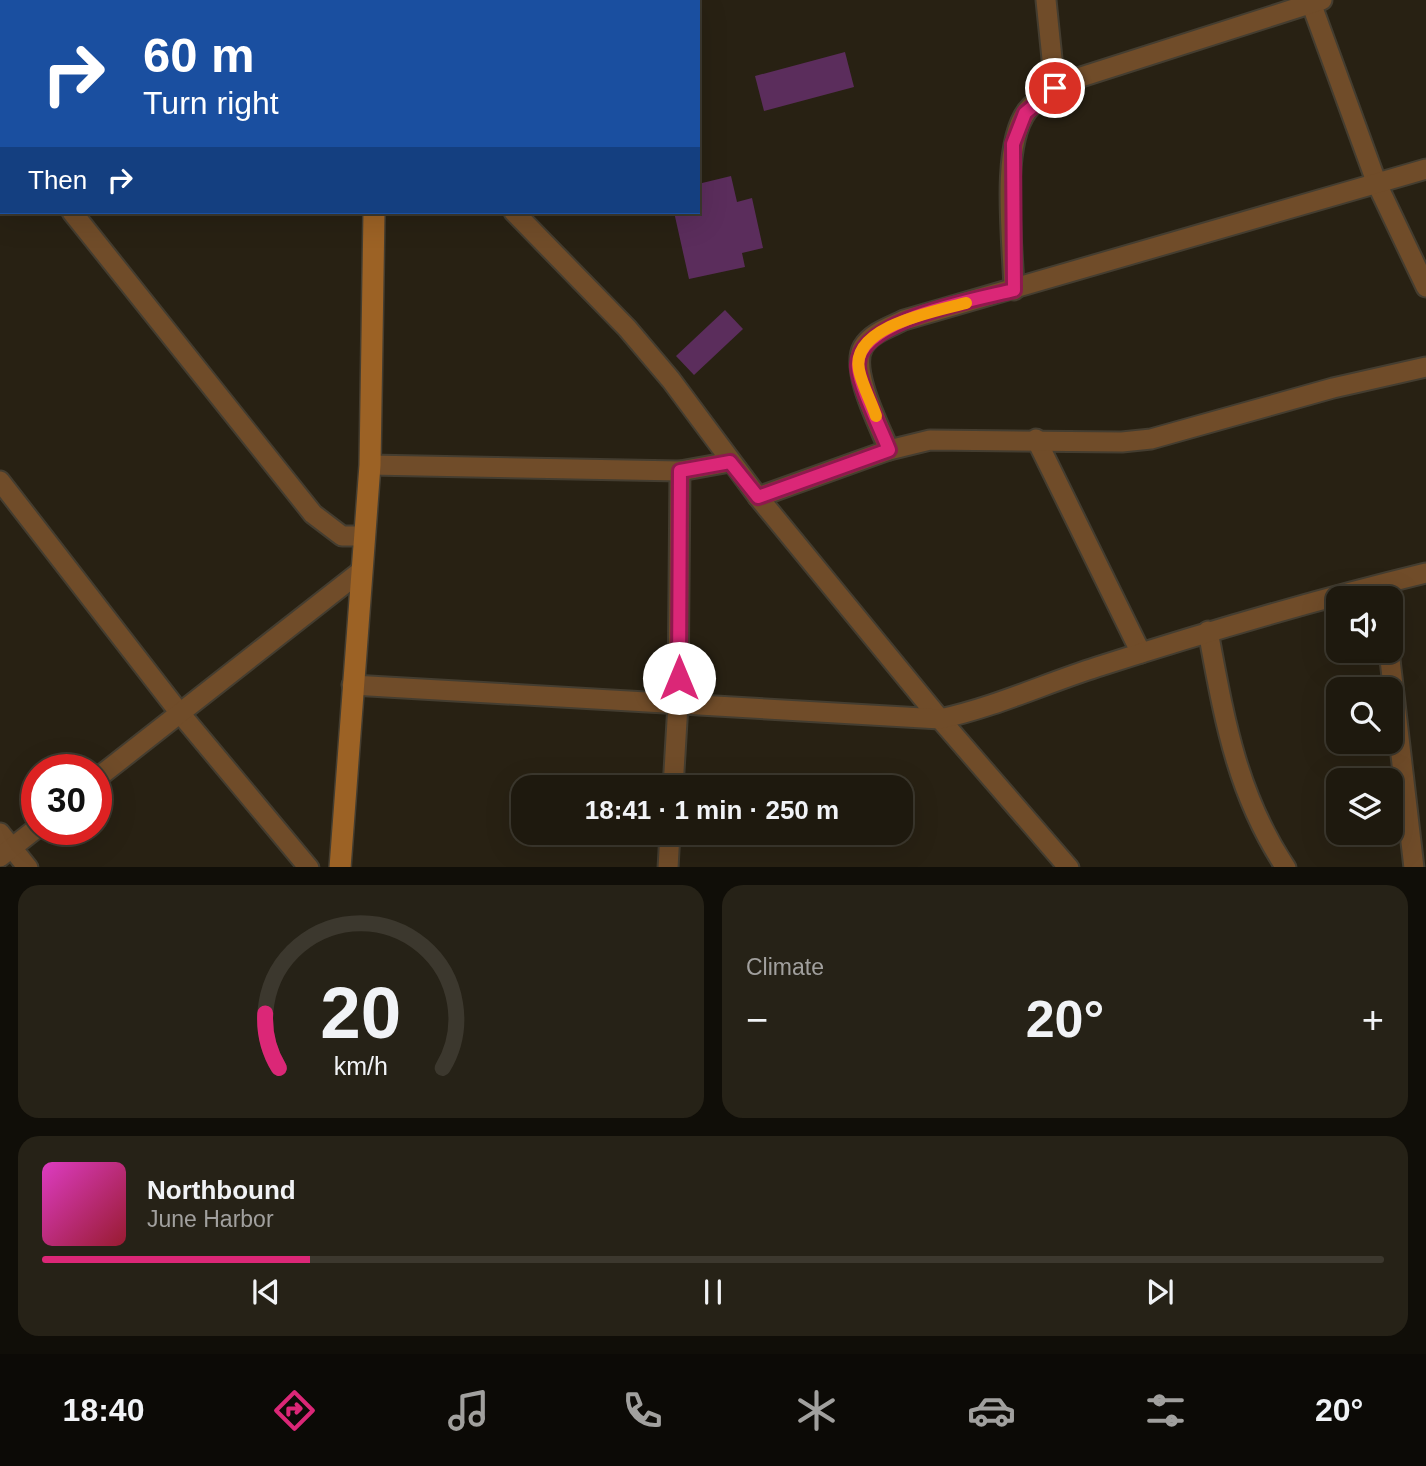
<!DOCTYPE html>
<meta charset="utf-8">
<style>
:root{--surface:#1e190e;--page:#262217;--text:#f1f3f6;--muted:#a1a09e;--line:#3c382e;--accent:#db2777}
body{margin:0;font-family:Arial,sans-serif;background:var(--page);color:var(--text);height:100vh;display:flex;flex-direction:column;font-size:26px;white-space:nowrap}
*{box-sizing:border-box;margin:0}
p{font-size:23px;color:var(--muted)}
.icon{flex:none;width:38px;height:38px;fill:none;stroke:currentColor;stroke-width:2;stroke-linecap:round;stroke-linejoin:round}
.map{position:relative;height:867px;overflow:hidden}
.panel{display:flex;flex-direction:column;gap:18px;padding:18px;background:#100e08;flex:1}
.panel>*{flex:none}
.guide{position:absolute;left:0px;top:0px;width:700px;height:214px;box-shadow:0 7px 28px #0002,0 0 0 2px var(--line);background:#1a4fa0;color:#fff;overflow:hidden}
.controls{position:absolute;left:1326px;top:586px;display:grid;gap:14px}
.controls a{display:grid;place-items:center;width:77px;height:77px;border-radius:14px;background:var(--surface);box-shadow:0 7px 28px #0002,0 0 0 2px var(--line);font-size:35px}
.speed{position:absolute;left:21px;top:754px;display:flex;gap:14px;font-size:35px;font-weight:700;text-align:center}
.speed>*{display:grid;place-content:center;width:91px;height:91px;border-radius:50%;background:var(--surface);box-shadow:0 7px 28px #0002,0 0 0 2px var(--line);line-height:1}
.speed .limit{border:10px solid #d22;background:#fff;color:#111}
.pin{position:absolute;display:grid;place-items:center;width:60px;height:60px;color:#fff;margin:-30px;border:4px solid #fff;border-radius:50%;box-shadow:0 2px 7px #0007}
.me{position:absolute;width:77px;margin:-38px;rotate:0deg;stroke-linejoin:round;filter:drop-shadow(0 0 5px #0008)}
.turn{display:flex;align-items:center;gap:24px;height:147px;padding:0 28px;font-size:32px}
.turn .icon{width:91px;height:91px;stroke-width:2.5}
.turn b{display:block;font-size:49px;line-height:60px}
.then{display:flex;align-items:center;height:66px;padding:0 28px;background:#0003;gap:14px;font-size:26px}
.big{font-size:52px;font-weight:700;line-height:1.1}
.panel .tile{flex:1;display:flex;flex-direction:column;justify-content:center;gap:10px;min-width:0;padding:0 24px;border-radius:21px;background:var(--page)}
.panel .dial{align-items:center;gap:0}
.dial svg{height:182px;overflow:visible;fill:none;stroke:var(--line);stroke-width:7;stroke-linecap:round;text-anchor:middle}
.dial text{fill:var(--text);stroke:none}
.song{display:flex;align-items:center;gap:21px}
.cover{width:84px;height:84px;border-radius:10px;background:linear-gradient(135deg,hsl(310 70% 55%),hsl(350 70% 35%))}
.played{height:7px;border-radius:4px;background:linear-gradient(90deg,var(--accent) 20%,var(--line) 20%)}
.keys{display:flex;justify-content:space-around;direction:ltr}
.heat{display:flex;justify-content:space-between;align-items:center;font-size:38px;direction:ltr}
.panel .tiles{flex:1;display:grid;gap:18px;grid-template-columns:1fr 1fr}
.tile:last-child{grid-column:span 2}
.trip{position:absolute;left:511px;top:775px;width:402px;height:70px;border-radius:21px;background:var(--surface);box-shadow:0 7px 28px #0002,0 0 0 2px var(--line);font-weight:700;line-height:70px;text-align:center}
.menu{display:flex;height:112px;justify-content:space-around;align-items:center;background:#0c0a06;color:var(--muted)}
.menu .icon{width:49px;height:49px}
.menu .selected{color:var(--accent)}
.menu b{font-size:32px;color:var(--text)}
.map>svg:first-child{display:block}
.building{fill:#5b2d5c}
.lines{fill:none;stroke-linecap:round;stroke-linejoin:round}
.street-casing{stroke:#443d30;stroke-width:23}
.secondary-casing{stroke:#443d30;stroke-width:24}
.street{stroke:#704c29;stroke-width:19}
.secondary{stroke:#9c6225;stroke-width:21}
.route-casing{stroke:#8e194d;stroke-width:18}
.route{stroke:#db2777;stroke-width:12}
.slow{stroke:#f59e0b;stroke-width:12}
</style>
<div class="map">
<svg width="1426" height="868" viewBox="0 0 1426 868">
<rect width="100%" height="100%" fill="#282113"/>
<g class="building">
<path d="M 845,52 L 854,87 L 764,111 L 755,76 Z"/>
<path d="M 731,176 L 737,202 L 752,198 L 763,248 L 742,253 L 745,267 L 689,279 L 674,212 L 698,212 L 698,184 Z"/>
<path d="M 725,310 L 743,329 L 694,375 L 676,356 Z"/>
</g>
<g class="lines">
<g class="street-casing">
<g id="street">
<path d="M 383,0 L 383,2"/>
<path d="M 1046,0 L 1055,88"/>
<path d="M 1310,0 L 1377,184 L 1426,287"/>
<path d="M 18,2 L 20,0"/>
<path d="M 0,16 L 2,15"/>
<path d="M 0,121 L 2,123"/>
<path d="M 72,212 L 313,514 L 342,536 L 364,536"/>
<path d="M 514,212 L 627,328 L 671,380 L 758,497 L 940,719 L 1069,868"/>
<path d="M 1014,290 C 1013,245 1000,147 1027,111 C 1040,94 1062,85 1081,77 L 1322,0"/>
<path d="M 1036,439 L 1141,653"/>
<path d="M 889,450 C 879,425 850,370 863,347 C 871,333 890,327 904,320 L 1426,169"/>
<path d="M 370,465 L 680,471 L 730,462"/>
<path d="M 0,481 L 179,712 L 309,868"/>
<path d="M 758,497 L 889,450 L 930,440 L 1122,442 L 1151,439 L 1333,388 L 1426,367"/>
<path d="M 1208,631 C 1224,717 1236,793 1286,868"/>
<path d="M 1389,651 L 1414,868"/>
<path d="M 352,685 L 940,719 C 995,707 1044,684 1097,667 C 1206,632 1315,600 1426,573"/>
<path d="M 96,779 L 361,571"/>
<path d="M 673,788 L 678,704 L 680,471"/>
<path d="M 0,833 L 28,868"/>
<path d="M 0,857 L 37,828"/>
<path d="M 668,868 L 670,833"/>
</g>
</g>
<g class="secondary-casing">
<g id="secondary">
<path d="M 304,0 L 305,2"/>
<path d="M 340,868 L 370,465 L 374,212"/>
</g>
</g>
<use href="#street" class="street"/>
<use href="#secondary" class="secondary"/>
</g>
<g class="lines">
<g class="route-casing">
<path id="route" d="M 679,678 L 680,471 L 730,462 L 758,497 L 889,450 C 881,429 860,388 858,368 C 853,320 979,299 1014,290 L 1013,144 L 1025,113 L 1055,88"/>
</g>
<use href="#route" class="route"/>
<path class="slow" d="M 876,416 C 871,401 862,385 859,370 C 850,326 937,311 966,303"/>
</g>
</svg>
<div class="controls">
<a><svg class="icon" aria-label="sound" viewBox="0 0 24 24"><path d="M4 9h4l5-4v14l-5-4H4zM17 9q2 3 0 6"/></svg></a>
<a><svg class="icon" aria-label="search" viewBox="0 0 24 24"><circle cx="10" cy="10" r="6"/><path d="M15 15l6 6"/></svg></a>
<a><svg class="icon" aria-label="layers" viewBox="0 0 24 24"><path d="M12 4l9 5-9 5-9-5zM3 14l9 5 9-5"/></svg></a>
</div>
<div class="speed"><div class="limit">30</div></div>
<div class="pin" style="left:1055px;top:88px;background:#d93025"><svg class="icon" aria-label="arrive" viewBox="0 0 24 24"><path d="M6 21V4h12l-3 4 3 4H6"/></svg></div>
<svg class="me" style="left:679px;top:678px" viewBox="-20 -20 40 40"><circle r="19" fill="#fff"/><path d="M0-13L10 11 0 6-10 11z" fill="#db2777"/></svg>
<div class="trip">18:41 · 1 min · 250 m</div>
<div class="guide">
<div class="turn"><svg class="icon" aria-label="right" viewBox="0 0 24 24"><path d="M7 20v-9h11M14 6l5 5-5 5"/></svg><div><b>60 m</b>Turn right</div></div>
<div class="then">Then<svg class="icon" aria-label="right" viewBox="0 0 24 24"><path d="M7 20v-9h11M14 6l5 5-5 5"/></svg></div>
</div>
</div>
<section class="panel">
<div class="tiles">
<div class="tile dial"><svg viewBox="0 0 100 80">
<path d="M14 69A42 42 0 1 1 86 69"/>
<path d="M14 69A42 42 0 0 1 8 45" stroke="#db2777"/>
<text x="50" y="56" font-size="32" font-weight="700">20</text>
<text x="50" y="72" font-size="11">km/h</text>
</svg></div>
<div class="tile"><p>Climate</p>
<div class="heat"><a>−</a><b class="big">20°</b><a>+</a></div>
</div>
<div class="tile">
<div class="song"><i class="cover"></i><div><b>Northbound</b><p>June Harbor</p></div></div>
<div class="played"></div>
<div class="keys"><svg class="icon" aria-label="previous" viewBox="0 0 24 24"><path d="M18 5L8 12l10 7zM5 5v14"/></svg><svg class="icon" aria-label="pause" viewBox="0 0 24 24"><path d="M8 5v14M16 5v14"/></svg><svg class="icon" aria-label="next" viewBox="0 0 24 24"><path d="M6 5l10 7-10 7zM19 5v14"/></svg></div>
</div>
</div>
</section>
<nav class="menu">
<b>18:40</b>
<svg class="icon selected" aria-label="directions" viewBox="0 0 24 24"><path d="M12 3l9 9-9 9-9-9zM9 14v-3h6M13 9l2 2-2 2"/></svg>
<svg class="icon" aria-label="music" viewBox="0 0 24 24"><path d="M9 18V5l10-2v13"/><circle cx="6" cy="18" r="3"/><circle cx="16" cy="16" r="3"/></svg>
<svg class="icon" aria-label="phone" viewBox="0 0 24 24"><path d="M5 4h4l2 5-3 2q2 4 5 5l2-3 5 2v4C11 20 4 13 5 4z"/></svg>
<svg class="icon" aria-label="climate" viewBox="0 0 24 24"><path d="M12 3v18M4 7l16 10M4 17L20 7"/></svg>
<svg class="icon" aria-label="car" viewBox="0 0 24 24"><path d="M5 17H2v-5l4-1 3-4h7l3 4 3 1v5h-3M9 17h6M6 11h13"/><circle cx="7" cy="17" r="2"/><circle cx="17" cy="17" r="2"/></svg>
<svg class="icon" aria-label="filters" viewBox="0 0 24 24"><path d="M4 7h16M4 17h16"/><circle cx="9" cy="7" r="2"/><circle cx="15" cy="17" r="2"/></svg>
<b>20°</b>
</nav>
